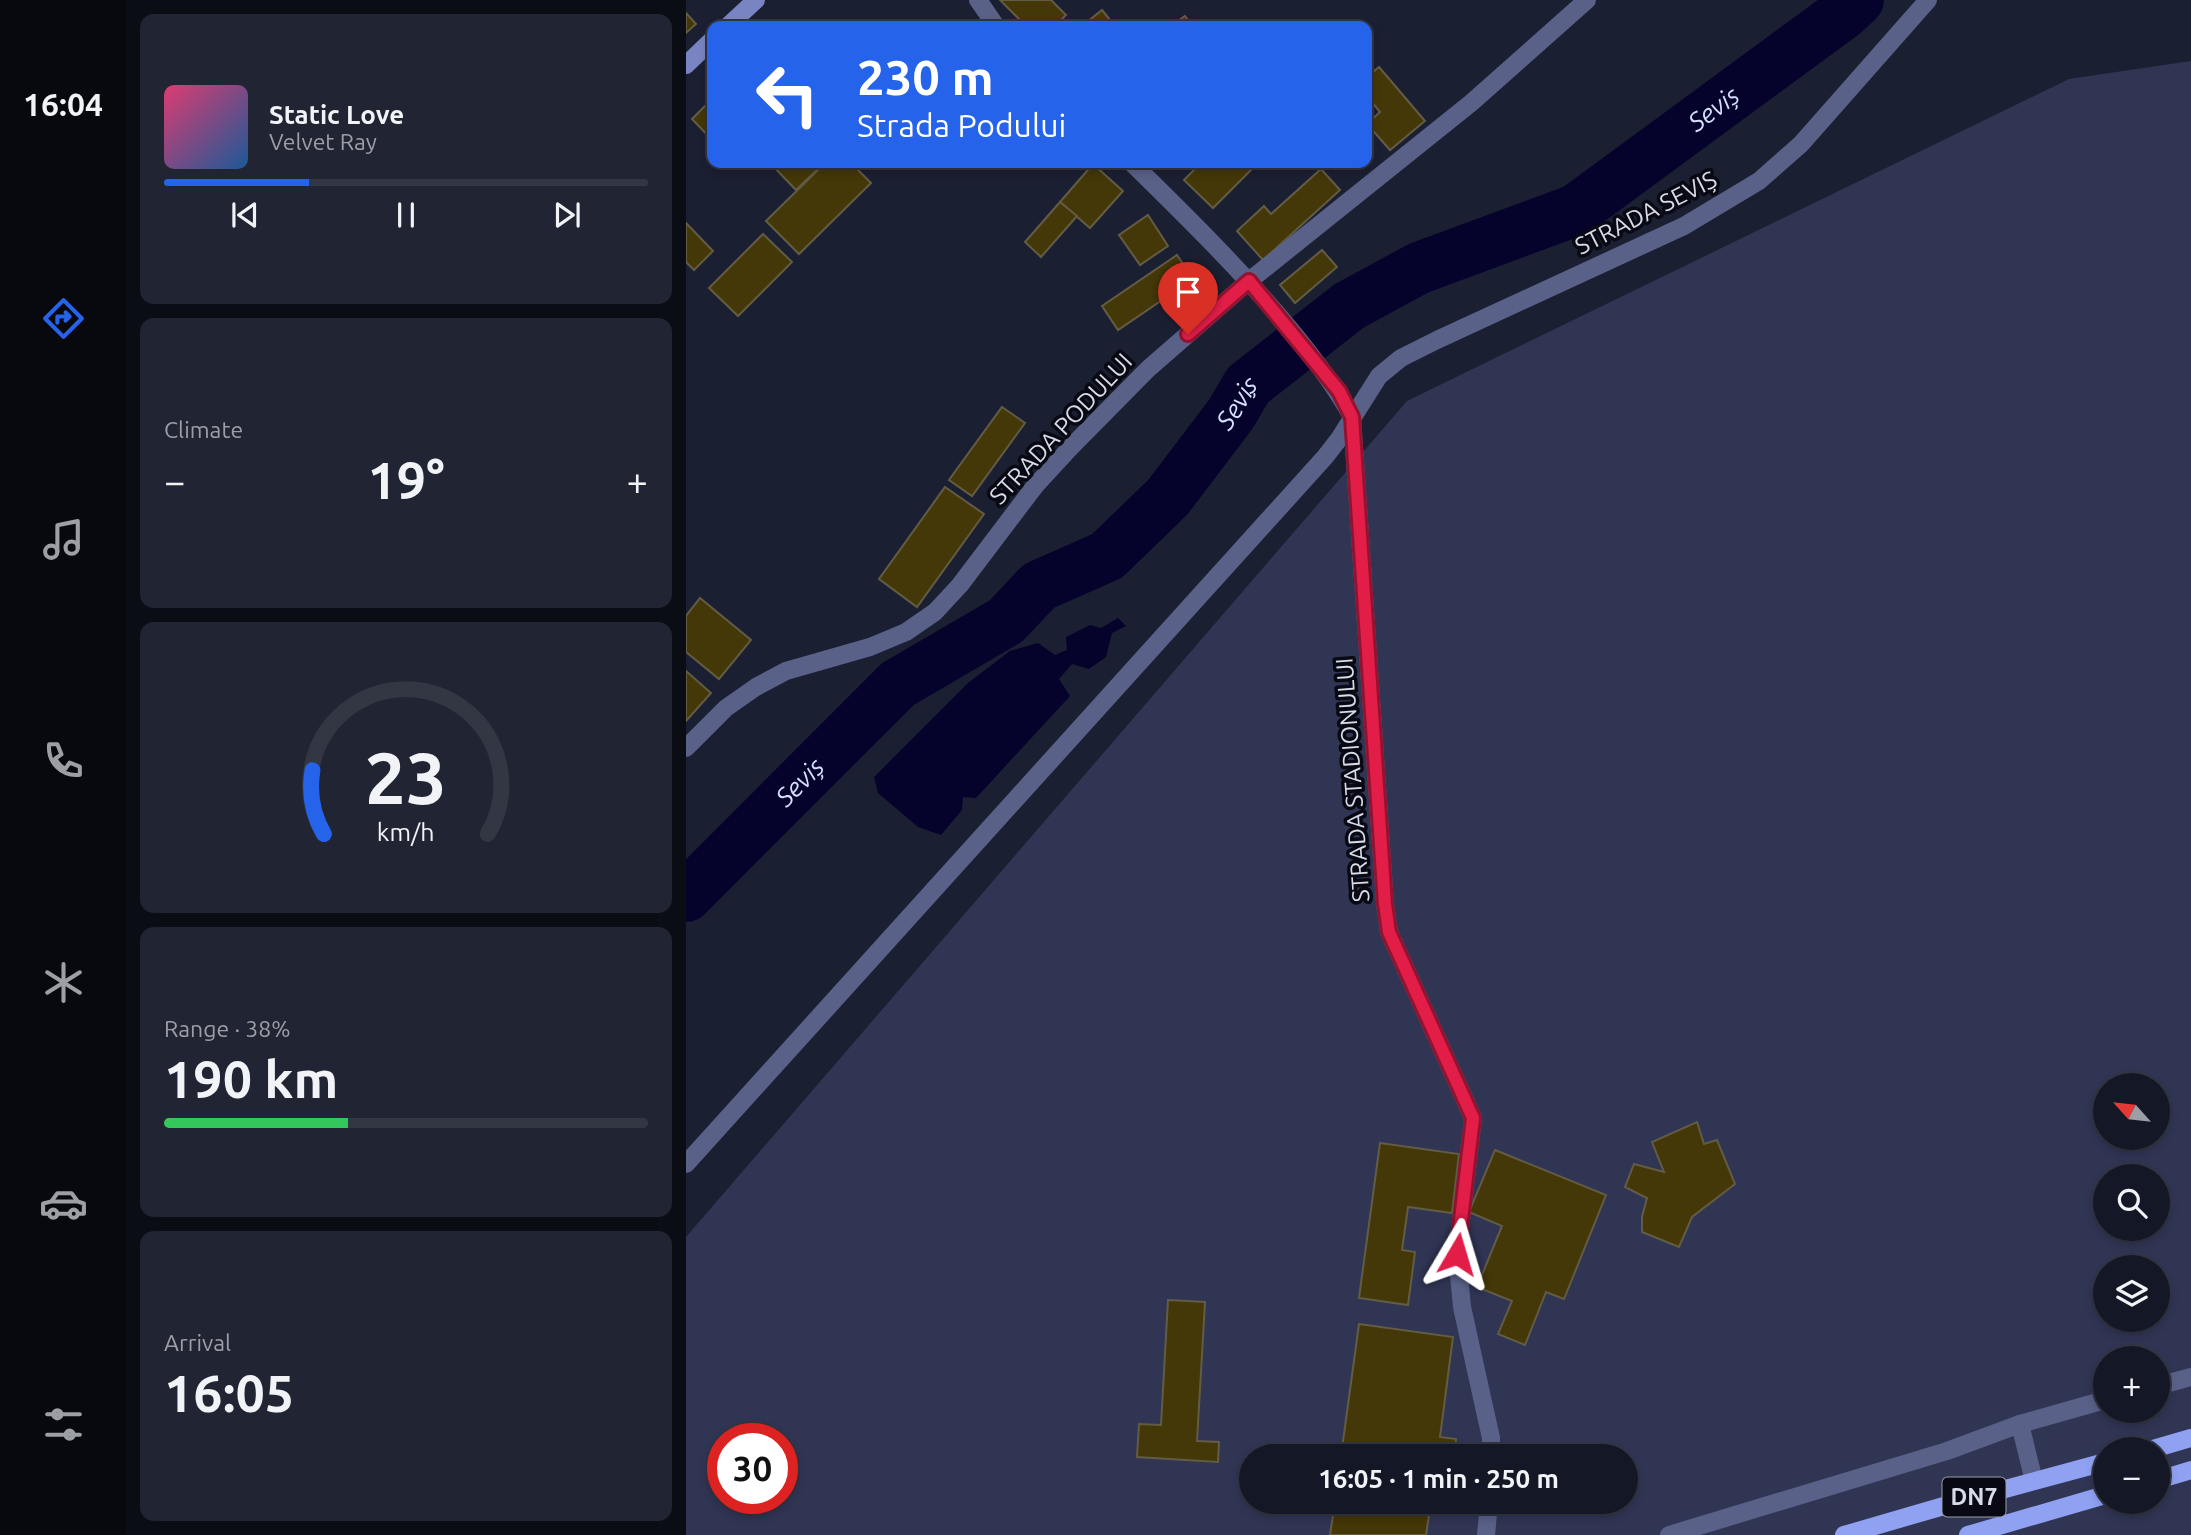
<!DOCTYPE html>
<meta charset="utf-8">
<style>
:root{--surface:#141726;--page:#212432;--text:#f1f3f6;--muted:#9d9fa7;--line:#333643;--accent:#2563eb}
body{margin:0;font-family:Ubuntu,sans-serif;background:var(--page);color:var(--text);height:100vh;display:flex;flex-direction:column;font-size:26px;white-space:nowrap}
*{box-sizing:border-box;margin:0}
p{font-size:23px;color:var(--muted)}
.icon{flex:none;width:38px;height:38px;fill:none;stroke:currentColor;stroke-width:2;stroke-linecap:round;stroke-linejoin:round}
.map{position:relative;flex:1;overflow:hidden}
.panel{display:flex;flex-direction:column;gap:14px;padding:14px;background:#0b0d15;width:560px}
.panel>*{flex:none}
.hud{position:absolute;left:21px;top:21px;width:665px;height:147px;border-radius:14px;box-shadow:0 4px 10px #0003,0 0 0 2px var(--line);background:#2563eb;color:#fff;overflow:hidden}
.needle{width:46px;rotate:297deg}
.buttons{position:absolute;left:1407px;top:1073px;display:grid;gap:14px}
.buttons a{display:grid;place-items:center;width:77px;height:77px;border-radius:50%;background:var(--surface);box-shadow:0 4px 10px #0003,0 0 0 2px var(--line);font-size:35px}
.speed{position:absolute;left:21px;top:1423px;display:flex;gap:14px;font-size:35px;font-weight:700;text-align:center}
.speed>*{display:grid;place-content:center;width:91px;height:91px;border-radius:50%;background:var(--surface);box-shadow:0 4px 10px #0003,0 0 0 2px var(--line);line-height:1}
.speed .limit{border:10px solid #d22;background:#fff;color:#111}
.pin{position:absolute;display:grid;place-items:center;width:60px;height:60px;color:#fff;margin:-72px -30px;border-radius:50% 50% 50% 0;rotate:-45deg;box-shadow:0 0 7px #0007}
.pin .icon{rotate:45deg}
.me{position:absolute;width:77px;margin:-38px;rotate:7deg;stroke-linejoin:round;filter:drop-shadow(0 0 5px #0008)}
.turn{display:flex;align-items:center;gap:24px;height:147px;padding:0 35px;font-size:32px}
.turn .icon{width:91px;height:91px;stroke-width:2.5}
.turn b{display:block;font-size:49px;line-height:60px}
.big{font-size:52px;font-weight:700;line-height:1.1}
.panel .tile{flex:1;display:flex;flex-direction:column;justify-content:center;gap:10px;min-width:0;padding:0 24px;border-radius:14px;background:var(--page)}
.panel .dial{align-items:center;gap:0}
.dial svg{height:182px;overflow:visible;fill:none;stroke:var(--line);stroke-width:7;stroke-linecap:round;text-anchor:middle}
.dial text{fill:var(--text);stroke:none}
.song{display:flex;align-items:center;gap:21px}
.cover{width:84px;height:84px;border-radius:10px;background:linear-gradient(135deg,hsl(340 70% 55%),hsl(210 70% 35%))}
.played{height:7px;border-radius:4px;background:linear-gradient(90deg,var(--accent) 30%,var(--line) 30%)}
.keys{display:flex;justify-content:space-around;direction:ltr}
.heat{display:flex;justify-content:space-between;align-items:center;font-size:38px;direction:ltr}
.charge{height:10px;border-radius:5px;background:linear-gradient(90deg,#34c759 38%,var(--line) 0)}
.trip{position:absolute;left:553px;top:1444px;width:399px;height:70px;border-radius:35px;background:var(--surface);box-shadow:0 4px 10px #0003,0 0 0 2px var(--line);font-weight:700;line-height:70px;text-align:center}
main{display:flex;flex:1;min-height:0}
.tabs{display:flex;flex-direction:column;width:126px;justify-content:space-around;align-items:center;background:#08090f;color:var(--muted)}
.tabs .icon{width:49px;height:49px}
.tabs .current{color:var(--accent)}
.tabs b{font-size:32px;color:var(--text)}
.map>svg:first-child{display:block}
.green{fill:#303554;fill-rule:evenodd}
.water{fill:#05032b}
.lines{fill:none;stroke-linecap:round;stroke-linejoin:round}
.river{stroke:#05032b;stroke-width:52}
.building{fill:#443708;stroke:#635c44;stroke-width:2}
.minor{stroke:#596188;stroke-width:18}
.secondary{stroke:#7985c3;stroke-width:18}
.primary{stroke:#91a1f2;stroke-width:18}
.route-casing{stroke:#92132f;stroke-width:18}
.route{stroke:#e11d48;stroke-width:12}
.labels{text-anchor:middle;stroke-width:7;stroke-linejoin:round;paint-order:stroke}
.shield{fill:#080912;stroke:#9a9ca8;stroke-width:2}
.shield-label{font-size:23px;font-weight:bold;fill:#d8dbe9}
.street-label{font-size:24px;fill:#d8dbe9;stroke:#080912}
.water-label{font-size:26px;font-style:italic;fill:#d6defd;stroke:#080912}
</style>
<main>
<nav class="tabs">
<b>16:04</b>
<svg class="icon current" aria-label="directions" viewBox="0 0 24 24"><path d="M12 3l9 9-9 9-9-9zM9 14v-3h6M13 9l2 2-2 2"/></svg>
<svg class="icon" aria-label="music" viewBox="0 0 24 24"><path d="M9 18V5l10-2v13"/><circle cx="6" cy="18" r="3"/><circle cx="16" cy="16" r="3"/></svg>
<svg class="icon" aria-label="phone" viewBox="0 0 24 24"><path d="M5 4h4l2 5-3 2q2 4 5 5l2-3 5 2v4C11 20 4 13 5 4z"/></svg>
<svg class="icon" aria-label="climate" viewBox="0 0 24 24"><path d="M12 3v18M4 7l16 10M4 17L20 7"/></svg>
<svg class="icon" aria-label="car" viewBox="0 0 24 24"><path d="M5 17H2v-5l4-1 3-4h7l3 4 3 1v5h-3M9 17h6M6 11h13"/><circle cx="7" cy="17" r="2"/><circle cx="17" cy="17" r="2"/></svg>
<svg class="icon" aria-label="filters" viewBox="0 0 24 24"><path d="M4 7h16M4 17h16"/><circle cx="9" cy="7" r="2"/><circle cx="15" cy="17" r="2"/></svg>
</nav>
<section class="panel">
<div class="tile">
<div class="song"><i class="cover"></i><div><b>Static Love</b><p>Velvet Ray</p></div></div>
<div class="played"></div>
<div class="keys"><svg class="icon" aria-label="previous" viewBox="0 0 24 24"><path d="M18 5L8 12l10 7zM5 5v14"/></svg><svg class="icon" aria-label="pause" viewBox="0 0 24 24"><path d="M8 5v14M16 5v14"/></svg><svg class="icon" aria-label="next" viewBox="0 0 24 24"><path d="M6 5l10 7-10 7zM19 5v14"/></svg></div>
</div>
<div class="tile"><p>Climate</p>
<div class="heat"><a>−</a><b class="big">19°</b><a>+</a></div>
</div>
<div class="tile dial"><svg viewBox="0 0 100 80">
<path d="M14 69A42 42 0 1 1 86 69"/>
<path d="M14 69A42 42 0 0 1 9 41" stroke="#2563eb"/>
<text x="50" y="56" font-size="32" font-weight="700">23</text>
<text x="50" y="72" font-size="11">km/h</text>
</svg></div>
<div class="tile"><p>Range · 38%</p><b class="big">190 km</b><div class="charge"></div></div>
<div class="tile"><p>Arrival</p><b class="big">16:05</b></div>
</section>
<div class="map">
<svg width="1505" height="1535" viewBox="0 0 1505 1535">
<rect width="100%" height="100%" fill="#1b1f32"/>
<path class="green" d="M 1505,61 L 1505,1535 L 0,1535 L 0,1237 L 721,401 L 1383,79 ZM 1419,1085 L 1472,1085 L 1472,1138 L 1419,1138 ZM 1419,1176 L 1472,1176 L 1472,1228 L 1419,1228 ZM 1419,1267 L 1472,1267 L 1472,1320 L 1419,1320 ZM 1419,1358 L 1472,1358 L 1472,1410 L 1419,1410 ZM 37,1438 L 96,1438 L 96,1498 L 37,1498 ZM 1419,1449 L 1472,1449 L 1472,1502 L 1419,1502 ZM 565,1456 L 940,1456 L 940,1502 L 565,1502 Z"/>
<path class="water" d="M 432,618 L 440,626 L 426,633 L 420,657 L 403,669 L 386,664 L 373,679 L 384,696 L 290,798 L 277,797 L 276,810 L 255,835 L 232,827 L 192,793 L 188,777 L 282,683 L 324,651 L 352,643 L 369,655 L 381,650 L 380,637 L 404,625 L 415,628 Z"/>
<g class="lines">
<path class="river" id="s1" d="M 0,896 L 212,684 L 320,621 L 353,586 L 421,556 L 482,497 L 545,414 L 562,385 L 663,306 L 733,268 L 890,210 L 1158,13 L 1172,0"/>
</g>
<g class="building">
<path d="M 314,0 L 365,0 L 380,15 L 369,26 L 340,26 Z"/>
<path d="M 416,10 L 429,26 L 396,26 Z"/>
<path d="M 0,13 L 10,24 L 0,33 Z"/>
<path d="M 499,16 L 506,26 L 485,26 Z"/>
<path d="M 693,67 L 739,121 L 704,150 L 681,124 L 694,112 L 681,96 L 681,77 Z"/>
<path d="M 26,99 L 26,140 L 6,119 Z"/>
<path d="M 84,163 L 128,163 L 133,168 L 110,190 Z"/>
<path d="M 139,163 L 165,163 L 185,183 L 113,254 L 80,221 Z"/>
<path d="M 515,163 L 572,163 L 527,208 L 498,180 Z"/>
<path d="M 407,164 L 437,191 L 404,228 L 374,202 Z"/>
<path d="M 635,169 L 654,190 L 577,260 L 551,231 L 578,206 L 585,214 Z"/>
<path d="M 374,202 L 391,216 L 355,257 L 339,242 Z"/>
<path d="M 462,215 L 482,246 L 454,265 L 433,235 Z"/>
<path d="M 0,223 L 27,251 L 8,270 L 0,262 Z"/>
<path d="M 77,234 L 106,262 L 52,316 L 23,288 Z"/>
<path d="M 636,250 L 651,267 L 609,303 L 594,285 Z"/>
<path d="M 491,255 L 507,279 L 432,330 L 416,306 Z"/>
<path d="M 316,407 L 339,423 L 286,496 L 263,480 Z"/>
<path d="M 259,487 L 298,514 L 231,607 L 193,579 Z"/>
<path d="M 14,598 L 65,640 L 33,679 L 0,652 L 0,616 Z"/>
<path d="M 0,671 L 25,693 L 0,721 Z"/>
<path d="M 1011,1122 L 1018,1144 L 1031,1140 L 1049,1184 L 1006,1217 L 993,1247 L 956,1232 L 956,1217 L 961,1198 L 939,1187 L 948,1164 L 978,1172 L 966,1142 Z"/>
<path d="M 694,1143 L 773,1154 L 766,1213 L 722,1207 L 716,1250 L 729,1252 L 722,1305 L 673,1298 Z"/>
<path d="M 809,1150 L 920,1195 L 878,1299 L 860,1292 L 839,1345 L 812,1334 L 826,1301 L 791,1287 L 816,1226 L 783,1212 Z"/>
<path d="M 482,1300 L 519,1302 L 511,1441 L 533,1442 L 532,1462 L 451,1457 L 453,1424 L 475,1425 Z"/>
<path d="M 673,1324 L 767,1337 L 754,1437 L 770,1439 L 768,1456 L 655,1456 Z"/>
<path d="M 649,1502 L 745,1502 L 740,1535 L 644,1535 Z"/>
</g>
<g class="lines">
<g class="minor">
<path d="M 292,0 L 310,26"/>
<path d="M 446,163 C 502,218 558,273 608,334 C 630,361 650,387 666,417 L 699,904 L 703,932 L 787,1118 L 771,1254 L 776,1307 L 805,1438 L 805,1456"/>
<path d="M 0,748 L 40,708 L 70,687 L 100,671 L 184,647 L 220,632 L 249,612 L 274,585 L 349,486 L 384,448 L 462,369 L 563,281 L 785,103 L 901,0"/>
<path d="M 0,1164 L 639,457 L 653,439 L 693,376 L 715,358 L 751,340 L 998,226 L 1073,181 L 1115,144 L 1242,0"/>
<path d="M 1472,1386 L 1505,1377"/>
<path d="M 1334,1424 L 1419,1400"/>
<path d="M 800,1535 L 803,1502"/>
<path d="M 983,1535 L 1261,1451 L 1334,1424 L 1348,1481"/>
</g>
<g class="secondary">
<path d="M 42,26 L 70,0"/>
<path d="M 0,65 L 26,40"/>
</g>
<g class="primary">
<path d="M 1467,1449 L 1505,1438"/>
<path d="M 1472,1480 L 1505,1470"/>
<path d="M 1158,1535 L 1275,1501 L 1419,1462"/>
<path d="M 1282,1535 L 1419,1495"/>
</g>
</g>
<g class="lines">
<g class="route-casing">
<path id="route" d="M 502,334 L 563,281 L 653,391 L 666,417 L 699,904 L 703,932 L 787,1118 L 771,1254"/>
</g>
<use href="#route" class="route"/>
</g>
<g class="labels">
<rect class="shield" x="1256.5" y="1477.5" width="63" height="39" rx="5"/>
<g class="shield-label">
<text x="1288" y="1505">DN7</text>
</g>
<g class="street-label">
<text transform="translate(960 213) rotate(-27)" y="8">STRADA SEVIȘ</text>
<text transform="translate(375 429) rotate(-47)" y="8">STRADA PODULUI</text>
<text transform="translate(667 780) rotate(-94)" y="8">STRADA STADIONULUI</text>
</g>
<g class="water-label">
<text dy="9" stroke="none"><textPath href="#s1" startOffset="1316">Seviș</textPath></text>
<text dy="9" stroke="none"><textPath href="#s1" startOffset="749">Seviș</textPath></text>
<text dy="9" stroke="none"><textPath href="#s1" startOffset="161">Seviș</textPath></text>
</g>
</g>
</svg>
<div class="buttons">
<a><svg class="needle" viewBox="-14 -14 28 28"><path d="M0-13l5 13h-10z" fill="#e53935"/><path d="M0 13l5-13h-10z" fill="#9d9fa7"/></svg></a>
<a><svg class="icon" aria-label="search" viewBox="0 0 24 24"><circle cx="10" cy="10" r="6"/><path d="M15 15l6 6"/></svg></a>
<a><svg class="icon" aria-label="layers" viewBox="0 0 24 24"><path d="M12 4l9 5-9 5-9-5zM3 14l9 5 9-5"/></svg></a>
<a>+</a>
<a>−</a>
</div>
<div class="speed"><div class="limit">30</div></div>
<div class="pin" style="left:502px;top:334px;background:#d93025"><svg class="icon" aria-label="arrive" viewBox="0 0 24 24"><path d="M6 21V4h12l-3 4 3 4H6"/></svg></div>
<svg class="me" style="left:771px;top:1254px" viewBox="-20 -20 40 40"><path d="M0-17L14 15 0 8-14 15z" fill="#e11d48" stroke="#fff" stroke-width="4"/></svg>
<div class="trip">16:05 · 1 min · 250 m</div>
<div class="hud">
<div class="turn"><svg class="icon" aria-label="left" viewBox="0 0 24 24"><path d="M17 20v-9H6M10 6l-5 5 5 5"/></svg><div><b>230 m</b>Strada Podului</div></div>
</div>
</div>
</main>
